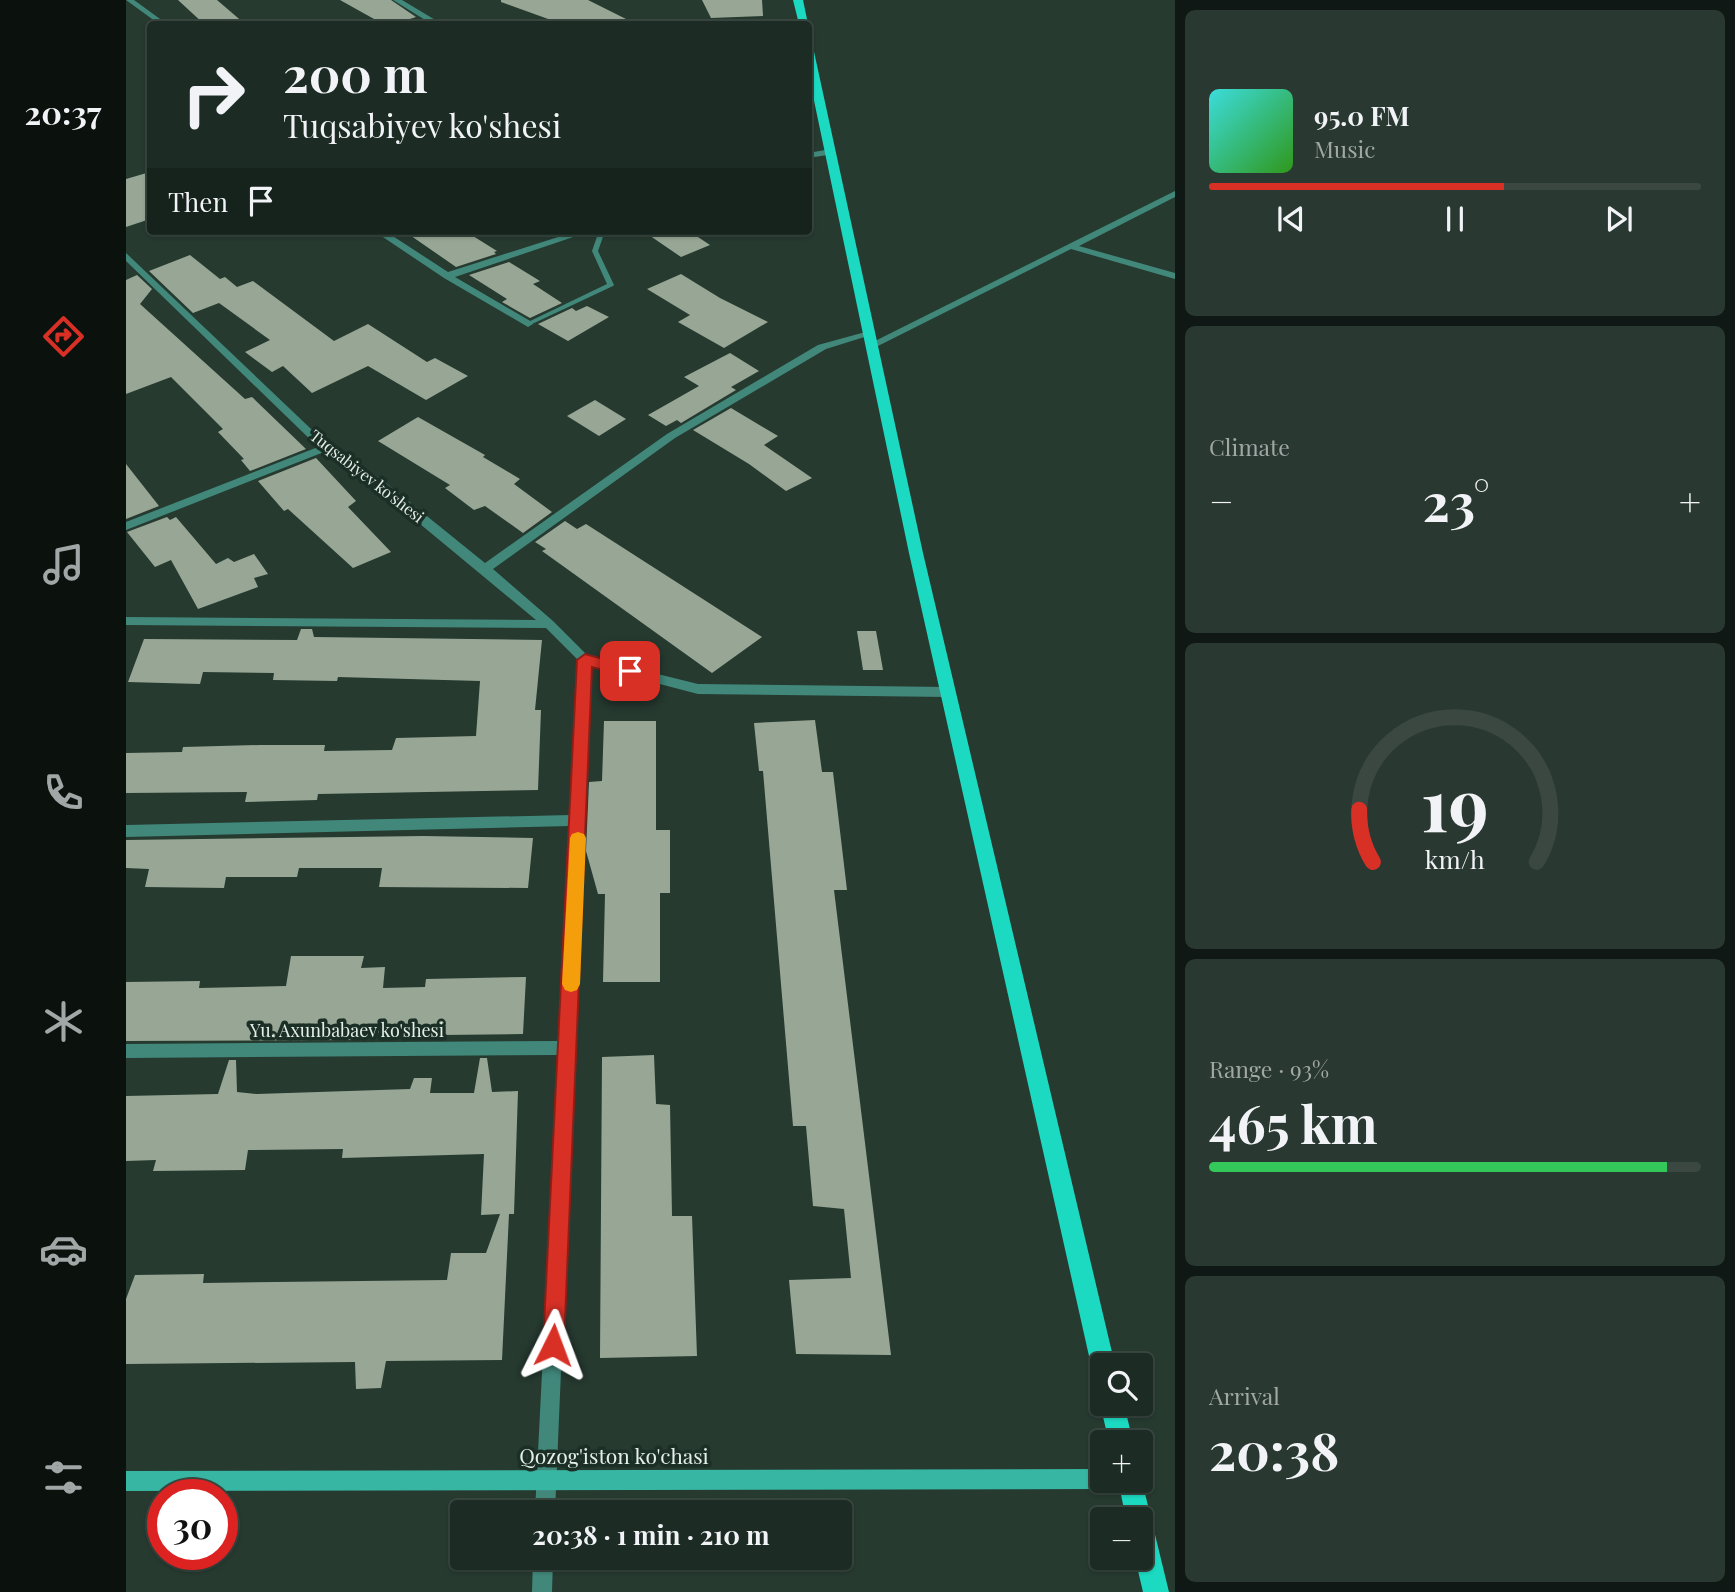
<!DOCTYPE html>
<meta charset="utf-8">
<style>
:root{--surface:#1c2c24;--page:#293831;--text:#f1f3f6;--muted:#a0a7a6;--line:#3a4841;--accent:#d93025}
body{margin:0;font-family:"Playfair Display",serif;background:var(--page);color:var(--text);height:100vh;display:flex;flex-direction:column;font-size:26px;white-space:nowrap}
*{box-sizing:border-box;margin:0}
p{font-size:23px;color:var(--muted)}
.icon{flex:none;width:38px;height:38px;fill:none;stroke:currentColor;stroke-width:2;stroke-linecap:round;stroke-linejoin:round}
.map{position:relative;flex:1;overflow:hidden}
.drawer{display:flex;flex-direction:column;gap:10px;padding:10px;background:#0f1814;width:560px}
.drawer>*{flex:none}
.banner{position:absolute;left:21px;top:21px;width:665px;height:214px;border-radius:7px;box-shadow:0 2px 5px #0004,0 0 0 2px var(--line);background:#1c2c24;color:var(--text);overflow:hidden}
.controls{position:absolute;left:964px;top:1353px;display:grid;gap:14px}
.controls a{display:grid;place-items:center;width:63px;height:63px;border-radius:7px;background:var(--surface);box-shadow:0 2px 5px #0004,0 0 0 2px var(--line);font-size:35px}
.speed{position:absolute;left:21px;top:1479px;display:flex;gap:14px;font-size:35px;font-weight:700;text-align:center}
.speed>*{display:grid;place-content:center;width:91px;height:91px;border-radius:50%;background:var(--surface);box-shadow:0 2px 5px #0004,0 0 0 2px var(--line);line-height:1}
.speed .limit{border:10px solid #d22;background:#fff;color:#111}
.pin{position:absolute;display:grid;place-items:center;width:60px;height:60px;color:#fff;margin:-30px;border-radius:14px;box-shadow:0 4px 10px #0006}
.me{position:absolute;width:77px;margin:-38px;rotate:3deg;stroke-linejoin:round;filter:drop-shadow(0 0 5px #0008)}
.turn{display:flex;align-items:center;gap:24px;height:147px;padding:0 21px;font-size:32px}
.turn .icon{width:91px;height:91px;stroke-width:2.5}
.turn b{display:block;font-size:49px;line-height:60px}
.then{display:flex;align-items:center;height:66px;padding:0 21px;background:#0003;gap:14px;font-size:26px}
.big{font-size:52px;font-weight:700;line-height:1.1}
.drawer .widget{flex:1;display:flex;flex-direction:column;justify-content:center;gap:10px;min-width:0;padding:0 24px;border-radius:10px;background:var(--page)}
.drawer .dial{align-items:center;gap:0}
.dial svg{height:182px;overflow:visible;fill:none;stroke:var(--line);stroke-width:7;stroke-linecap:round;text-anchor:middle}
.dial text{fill:var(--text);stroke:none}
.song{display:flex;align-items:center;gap:21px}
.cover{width:84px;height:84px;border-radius:10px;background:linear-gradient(135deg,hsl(180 70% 55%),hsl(110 70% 35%))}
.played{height:7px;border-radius:4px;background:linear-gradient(90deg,var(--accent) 60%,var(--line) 60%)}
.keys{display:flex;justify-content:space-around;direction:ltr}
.heat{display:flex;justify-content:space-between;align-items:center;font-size:38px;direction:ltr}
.charge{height:10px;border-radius:5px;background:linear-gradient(90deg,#34c759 93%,var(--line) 0)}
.trip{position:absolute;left:324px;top:1500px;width:402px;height:70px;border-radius:7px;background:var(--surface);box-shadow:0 2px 5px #0004,0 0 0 2px var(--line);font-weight:700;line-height:70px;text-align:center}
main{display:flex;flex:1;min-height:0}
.tabs{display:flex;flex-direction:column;width:126px;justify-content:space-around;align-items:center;background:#0b120e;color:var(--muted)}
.tabs .icon{width:49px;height:49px}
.tabs .current{color:var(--accent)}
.tabs b{font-size:32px;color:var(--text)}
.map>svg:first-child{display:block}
.building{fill:#98a795}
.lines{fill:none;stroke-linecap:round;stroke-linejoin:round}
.lane{fill:#41887b;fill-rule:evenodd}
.street{fill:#41887b;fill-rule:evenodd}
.secondary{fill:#37b6a3;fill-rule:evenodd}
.primary{fill:#1cdac2;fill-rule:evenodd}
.route{fill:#d93025;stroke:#8d1f18;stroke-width:2}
.slow{fill:#f59e0b}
.labels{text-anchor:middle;stroke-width:7;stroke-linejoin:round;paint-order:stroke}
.far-street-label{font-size:16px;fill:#e3efe8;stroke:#1c2f26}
.street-label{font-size:18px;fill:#e3efe8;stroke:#1c2f26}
.near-street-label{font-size:21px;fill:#e3efe8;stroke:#1c2f26}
</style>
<main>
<nav class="tabs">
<b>20:37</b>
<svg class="icon current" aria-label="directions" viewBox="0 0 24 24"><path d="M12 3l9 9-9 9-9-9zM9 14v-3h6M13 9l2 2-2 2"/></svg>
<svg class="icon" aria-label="music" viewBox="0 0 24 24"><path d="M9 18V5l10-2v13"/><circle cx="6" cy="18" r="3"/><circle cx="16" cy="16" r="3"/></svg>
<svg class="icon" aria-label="phone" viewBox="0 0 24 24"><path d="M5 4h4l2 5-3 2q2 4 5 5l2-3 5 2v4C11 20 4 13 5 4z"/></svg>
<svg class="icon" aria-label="climate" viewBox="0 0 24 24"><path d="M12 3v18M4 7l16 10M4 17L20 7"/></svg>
<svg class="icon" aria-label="car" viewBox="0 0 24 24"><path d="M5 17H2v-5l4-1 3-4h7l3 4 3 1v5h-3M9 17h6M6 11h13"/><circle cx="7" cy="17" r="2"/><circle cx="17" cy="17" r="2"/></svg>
<svg class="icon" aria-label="filters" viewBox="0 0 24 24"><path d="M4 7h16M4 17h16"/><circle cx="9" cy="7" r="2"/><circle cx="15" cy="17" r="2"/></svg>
</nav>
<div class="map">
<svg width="1049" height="1592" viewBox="0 0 1049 1592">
<rect width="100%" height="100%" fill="#263a30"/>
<g class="building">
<path d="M 52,0 L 91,0 L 119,24 L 78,24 Z"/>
<path d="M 214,0 L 265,0 L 290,17 L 268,24 L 257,24 Z"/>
<path d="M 375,0 L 462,0 L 510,24 L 436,24 L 375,2 Z"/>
<path d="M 576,0 L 636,0 L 637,16 L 585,18 Z"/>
<path d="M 24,172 L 24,219 L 0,227 L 0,179 Z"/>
<path d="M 278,231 L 339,231 L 371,251 L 368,252 L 370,254 L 330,267 Z"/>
<path d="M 517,231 L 563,231 L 584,245 L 555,257 Z"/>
<path d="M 64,255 L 94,279 L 99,277 L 111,287 L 127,281 L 208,341 L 242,324 L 301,362 L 309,358 L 342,376 L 300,400 L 242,366 L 186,393 L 157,366 L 146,372 L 119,352 L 144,340 L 93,303 L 67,313 L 23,271 Z"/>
<path d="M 383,262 L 414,281 L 407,284 L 436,303 L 404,318 L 376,302 L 381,299 L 343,275 Z"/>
<path d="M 555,274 L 594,298 L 642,322 L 598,348 L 552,322 L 564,315 L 521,289 Z"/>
<path d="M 11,275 L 26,289 L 14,304 L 119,399 L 126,397 L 180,449 L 124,471 L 115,460 L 118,459 L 92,432 L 97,429 L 45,377 L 0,394 L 0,280 Z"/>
<path d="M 461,306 L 483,317 L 442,341 L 412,324 L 446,308 L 450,311 Z"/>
<path d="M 604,353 L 633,371 L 605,387 L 610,390 L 555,423 L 551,420 L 540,426 L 522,415 L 573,386 L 558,377 Z"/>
<path d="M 469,400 L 500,419 L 473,436 L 441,416 Z"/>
<path d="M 605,408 L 652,436 L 638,445 L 686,478 L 660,491 L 623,464 L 567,430 Z"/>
<path d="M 292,417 L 359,455 L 357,457 L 394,479 L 388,484 L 426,512 L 397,533 L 359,506 L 348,510 L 319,488 L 324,485 L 252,441 Z"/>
<path d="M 190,458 L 230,501 L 222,507 L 265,552 L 227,568 L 162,509 L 158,511 L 132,481 Z"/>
<path d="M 0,464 L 33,506 L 0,519 Z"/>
<path d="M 41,517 L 44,520 L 50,517 L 90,564 L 102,558 L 108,562 L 128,554 L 142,574 L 128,578 L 132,587 L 72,609 L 45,560 L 29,567 L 1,532 Z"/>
<path d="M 439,521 L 451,529 L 460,524 L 636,637 L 586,673 L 416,551 L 420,549 L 409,542 Z"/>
<path d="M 175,629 L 186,629 L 188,637 L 416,640 L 409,710 L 415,710 L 412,790 L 192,794 L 191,800 L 119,802 L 121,792 L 0,793 L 0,753 L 56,752 L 57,747 L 134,745 L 199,745 L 198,751 L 266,750 L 270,738 L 350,736 L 354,681 L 212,677 L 211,681 L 147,680 L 148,673 L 77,672 L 74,684 L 2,682 L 18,639 L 171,640 Z"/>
<path d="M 731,631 L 750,631 L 757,670 L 737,670 Z"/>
<path d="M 689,720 L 696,772 L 707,772 L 721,890 L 708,890 L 765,1355 L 670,1354 L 663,1280 L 725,1278 L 718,1209 L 687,1206 L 680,1126 L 667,1126 L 637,771 L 633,771 L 628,723 Z"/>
<path d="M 478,721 L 530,721 L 530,830 L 544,830 L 544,893 L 534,893 L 534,982 L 477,982 L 479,894 L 472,894 L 460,851 L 463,782 L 476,781 Z"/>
<path d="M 298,836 L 407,838 L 402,888 L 253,887 L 256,868 L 173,868 L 171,877 L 100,877 L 98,888 L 19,887 L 23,869 L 0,868 L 0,840 Z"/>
<path d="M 165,956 L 238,956 L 235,968 L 259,967 L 257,988 L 299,987 L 300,979 L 400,977 L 397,1034 L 316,1035 L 316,1031 L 231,1033 L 229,1040 L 0,1041 L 0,982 L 74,981 L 73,988 L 160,986 Z"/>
<path d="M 528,1055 L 530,1104 L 544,1105 L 546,1216 L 566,1216 L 571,1356 L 474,1358 L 476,1057 Z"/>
<path d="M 354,1058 L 361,1058 L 366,1092 L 392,1091 L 388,1214 L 383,1214 L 376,1360 L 260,1361 L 255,1388 L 230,1389 L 229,1362 L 0,1364 L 0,1299 L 9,1275 L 78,1274 L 77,1283 L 321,1280 L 325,1253 L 360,1253 L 374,1214 L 355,1215 L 358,1154 L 216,1158 L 217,1149 L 122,1150 L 119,1170 L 27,1171 L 30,1160 L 0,1161 L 0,1096 L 92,1094 L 103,1060 L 110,1060 L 111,1092 L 131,1094 L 284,1089 L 288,1078 L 306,1078 L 304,1093 L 348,1093 Z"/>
</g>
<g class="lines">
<path class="lane" d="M 473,231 L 479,231 L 472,251 L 488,285 L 487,286 L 404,325 L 400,325 L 400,323 L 481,284 L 466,251 Z"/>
<g class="street">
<path d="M 0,0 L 8,0 L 41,24 L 33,24 Z"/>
<path d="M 267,0 L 276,0 L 311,21 L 304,23 Z"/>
<path d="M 705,149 L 708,150 L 708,154 L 682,158 L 682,153 Z"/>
<path d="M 1049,191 L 1049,197 L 953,246 L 1049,273 L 1049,279 L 945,249 L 750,347 L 741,345 Z"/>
<path d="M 248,231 L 259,231 L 322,272 L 451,231 L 465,231 L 329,277 L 406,322 L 407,324 L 402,327 L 318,278 Z"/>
<path d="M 0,253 L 203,446 L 255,479 L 359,563 L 541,434 L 692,345 L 743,331 L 748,334 L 700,349 L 549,438 L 367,569 L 427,621 L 463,657 L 572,684 L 822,687 L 829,692 L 822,697 L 572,694 L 465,666 L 429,1512 L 409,1512 L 432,1055 L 0,1058 L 0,1044 L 433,1041 L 444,826 L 0,837 L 0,825 L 445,815 L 453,661 L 420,628 L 0,625 L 0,617 L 410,620 L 247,485 L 198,452 L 0,530 L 0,522 L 192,447 L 0,261 Z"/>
<path d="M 407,1558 L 427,1558 L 426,1592 L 406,1592 Z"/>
</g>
<path class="secondary" d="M 976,1469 L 976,1480 L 985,1480 L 983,1486 L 976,1489 L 0,1491 L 0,1471 Z"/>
<g class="primary">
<path d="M 667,0 L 677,0 L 682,24 L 673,24 Z"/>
<path d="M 682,44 L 687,47 L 797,553 L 989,1365 L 976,1365 L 976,1377 L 969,1373 L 965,1365 L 783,553 L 682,72 Z"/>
<path d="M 976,1398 L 976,1404 L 998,1404 L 1007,1442 L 983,1442 L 974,1404 Z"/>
<path d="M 1015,1477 L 1043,1592 L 1017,1592 L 1009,1558 L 1015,1558 L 1015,1519 L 1000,1519 L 992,1480 L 1015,1480 Z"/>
</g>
</g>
<path class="route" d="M 459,654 L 509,668 L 511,671 L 504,677 L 466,667 L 438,1345 L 435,1352 L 427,1355 L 420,1352 L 417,1345 L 451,660 Z"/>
<path class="slow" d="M 452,832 L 458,834 L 460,838 L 454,984 L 451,990 L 445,992 L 439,990 L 436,984 L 444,838 L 446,834 Z"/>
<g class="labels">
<g class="far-street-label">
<text transform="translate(241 476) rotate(38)" y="6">Tuqsabiyev ko'shesi</text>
</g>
<g class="street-label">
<text x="221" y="1037">Yu. Axunbabaev ko'shesi</text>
</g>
<g class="near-street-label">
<text x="488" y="1464">Qozog'iston ko'chasi</text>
</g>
</g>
</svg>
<div class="controls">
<a><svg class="icon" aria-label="search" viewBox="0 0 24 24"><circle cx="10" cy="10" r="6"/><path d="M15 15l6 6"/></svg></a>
<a>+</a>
<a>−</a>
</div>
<div class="speed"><div class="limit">30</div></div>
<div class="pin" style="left:504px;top:671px;background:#d93025"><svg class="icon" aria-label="arrive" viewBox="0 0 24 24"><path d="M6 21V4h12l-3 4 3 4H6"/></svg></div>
<svg class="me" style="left:427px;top:1345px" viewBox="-20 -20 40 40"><path d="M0-17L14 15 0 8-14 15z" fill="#d93025" stroke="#fff" stroke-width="4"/></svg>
<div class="trip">20:38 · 1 min · 210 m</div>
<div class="banner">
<div class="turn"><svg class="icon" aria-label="right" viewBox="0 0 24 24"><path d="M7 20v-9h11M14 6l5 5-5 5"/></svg><div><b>200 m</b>Tuqsabiyev ko'shesi</div></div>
<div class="then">Then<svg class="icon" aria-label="arrive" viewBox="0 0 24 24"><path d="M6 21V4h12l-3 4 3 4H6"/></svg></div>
</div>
</div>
<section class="drawer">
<div class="widget">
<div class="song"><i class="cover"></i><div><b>95.0 FM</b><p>Music</p></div></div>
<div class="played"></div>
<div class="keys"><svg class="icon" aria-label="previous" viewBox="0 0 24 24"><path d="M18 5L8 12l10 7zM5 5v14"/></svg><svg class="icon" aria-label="pause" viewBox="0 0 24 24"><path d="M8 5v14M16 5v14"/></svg><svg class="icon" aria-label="next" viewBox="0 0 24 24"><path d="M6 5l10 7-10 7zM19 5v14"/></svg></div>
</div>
<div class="widget"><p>Climate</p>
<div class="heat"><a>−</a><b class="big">23°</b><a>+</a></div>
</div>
<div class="widget dial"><svg viewBox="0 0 100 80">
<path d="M14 69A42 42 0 1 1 86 69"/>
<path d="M14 69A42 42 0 0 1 8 46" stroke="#d93025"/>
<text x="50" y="56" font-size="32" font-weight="700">19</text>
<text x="50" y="72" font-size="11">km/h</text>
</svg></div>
<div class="widget"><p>Range · 93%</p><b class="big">465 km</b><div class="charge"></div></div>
<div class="widget"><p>Arrival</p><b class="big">20:38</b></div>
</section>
</main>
